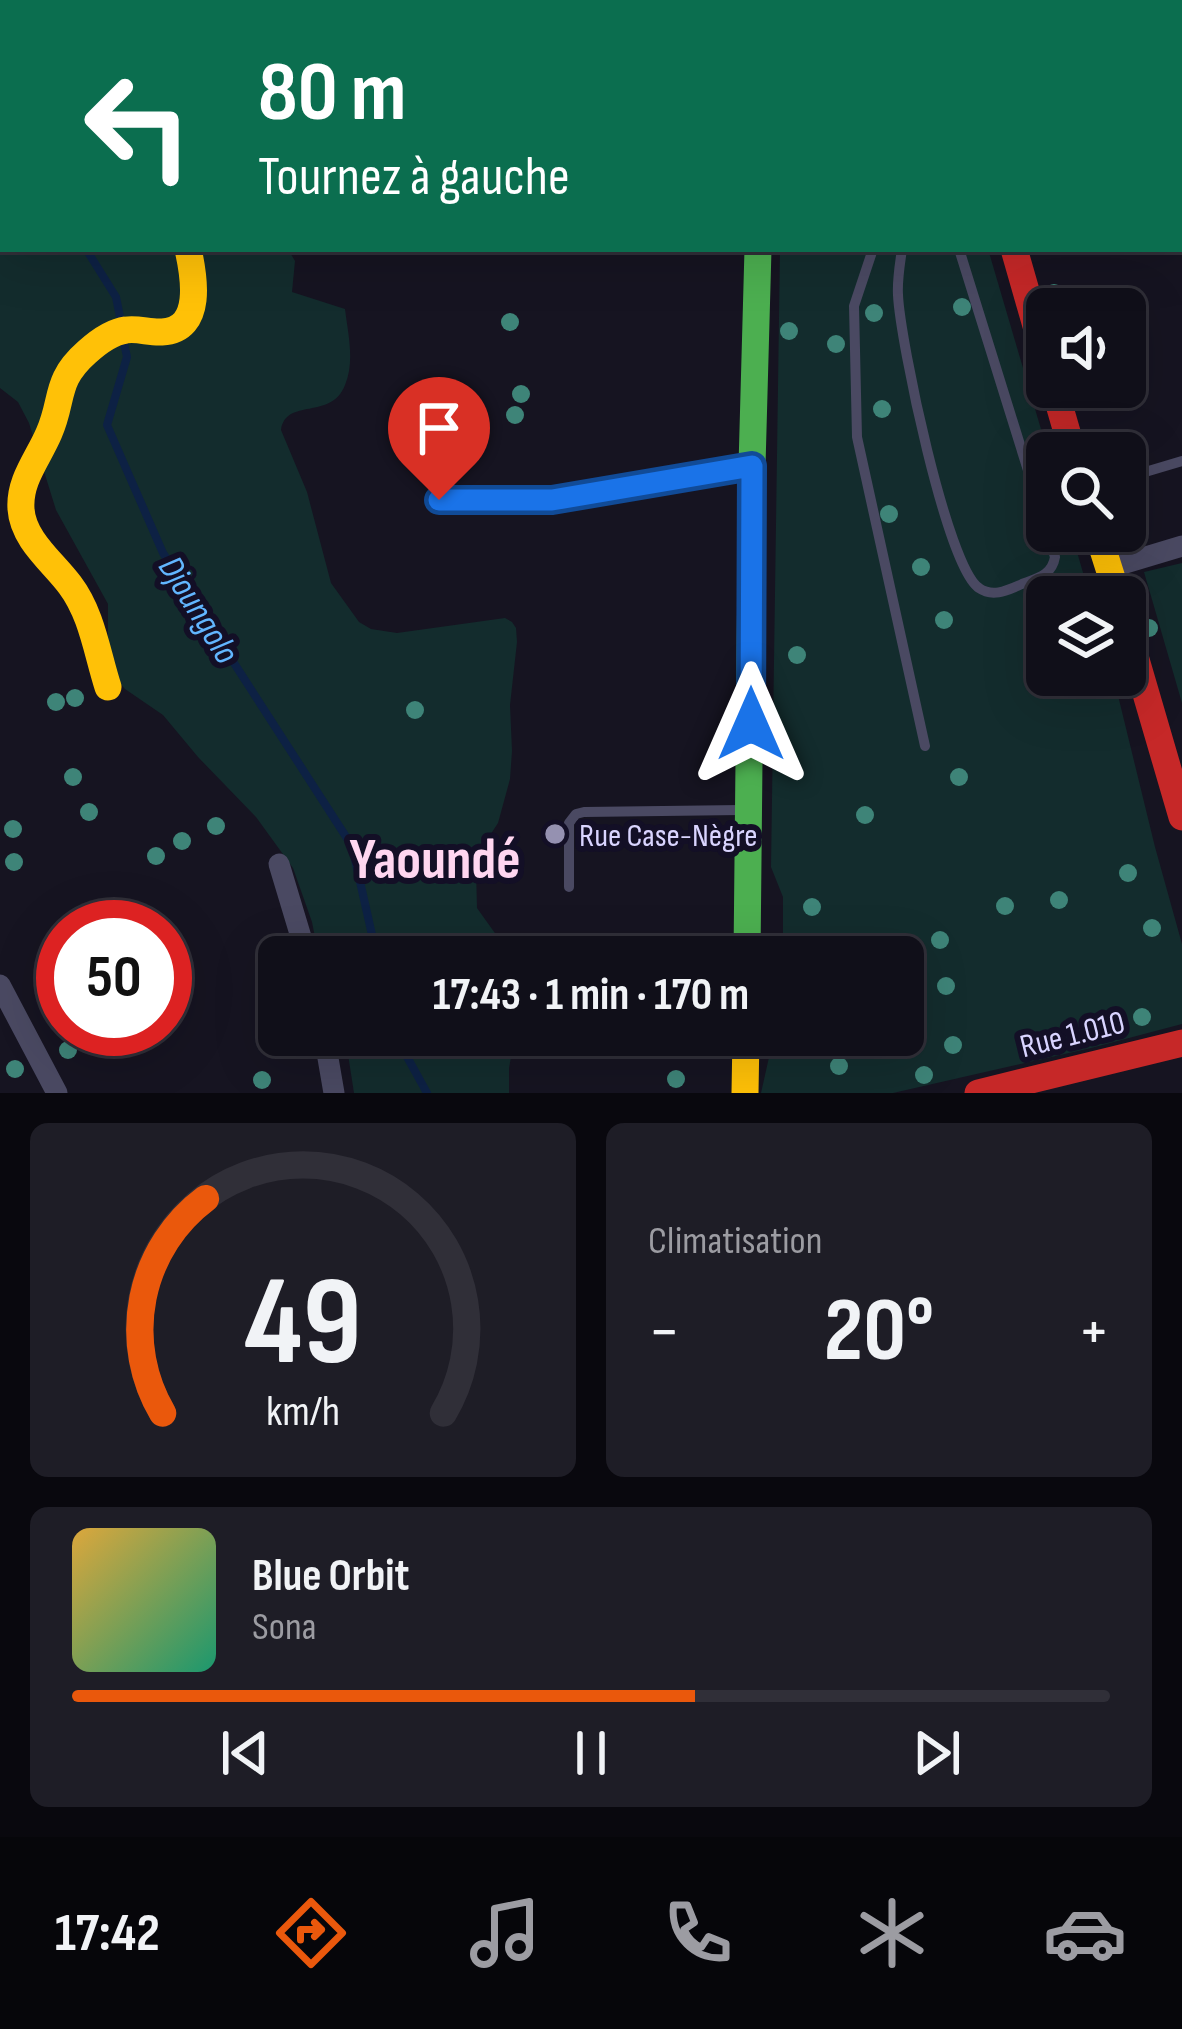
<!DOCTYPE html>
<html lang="fr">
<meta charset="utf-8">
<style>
:root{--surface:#100f19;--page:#1e1d26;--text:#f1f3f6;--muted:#9c9ca2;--line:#302f38;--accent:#ea580c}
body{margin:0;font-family:"Sofia Sans Condensed",sans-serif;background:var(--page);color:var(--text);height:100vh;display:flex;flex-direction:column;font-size:45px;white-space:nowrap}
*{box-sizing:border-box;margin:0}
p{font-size:39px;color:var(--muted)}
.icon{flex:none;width:66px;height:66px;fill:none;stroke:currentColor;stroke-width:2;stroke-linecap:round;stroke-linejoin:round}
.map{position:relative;height:1093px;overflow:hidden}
.sheet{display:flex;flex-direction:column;gap:30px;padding:30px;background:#09080e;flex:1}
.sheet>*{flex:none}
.hud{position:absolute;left:0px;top:0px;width:1182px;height:252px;box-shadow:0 12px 48px #0002,0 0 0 3px var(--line);background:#0b6e4f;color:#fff;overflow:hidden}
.fabs{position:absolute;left:1026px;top:288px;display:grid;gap:24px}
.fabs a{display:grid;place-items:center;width:120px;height:120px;border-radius:18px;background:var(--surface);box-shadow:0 12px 48px #0002,0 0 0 3px var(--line);font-size:60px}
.speed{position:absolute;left:36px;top:900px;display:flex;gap:24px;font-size:60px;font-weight:700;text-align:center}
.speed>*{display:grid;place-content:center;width:156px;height:156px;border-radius:50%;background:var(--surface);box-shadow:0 12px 48px #0002,0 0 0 3px var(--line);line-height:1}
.speed .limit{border:18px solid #d22;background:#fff;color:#111}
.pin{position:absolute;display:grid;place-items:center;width:102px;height:102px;color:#fff;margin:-123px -51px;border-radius:50% 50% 50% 0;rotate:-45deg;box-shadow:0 0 12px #0007}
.pin .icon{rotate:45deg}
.me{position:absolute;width:132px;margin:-66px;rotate:0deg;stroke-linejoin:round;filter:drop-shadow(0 0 9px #0008)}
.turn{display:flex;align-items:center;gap:42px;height:252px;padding:0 60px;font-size:54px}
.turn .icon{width:156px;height:156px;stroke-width:2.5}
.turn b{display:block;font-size:84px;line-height:102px}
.big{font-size:90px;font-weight:700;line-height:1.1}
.sheet .tile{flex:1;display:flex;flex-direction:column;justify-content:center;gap:18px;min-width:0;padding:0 42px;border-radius:18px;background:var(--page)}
.sheet .dial{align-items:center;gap:0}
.dial svg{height:312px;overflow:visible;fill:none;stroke:var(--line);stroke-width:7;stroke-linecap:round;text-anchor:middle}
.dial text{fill:var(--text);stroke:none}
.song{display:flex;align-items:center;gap:36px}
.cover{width:144px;height:144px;border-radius:18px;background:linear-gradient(135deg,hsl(40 70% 55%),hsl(160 70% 35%))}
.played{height:12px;border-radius:6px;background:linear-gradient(90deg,var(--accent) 60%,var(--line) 60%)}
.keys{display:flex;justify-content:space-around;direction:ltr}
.heat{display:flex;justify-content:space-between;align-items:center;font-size:66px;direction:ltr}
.sheet .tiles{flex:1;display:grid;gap:30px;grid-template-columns:1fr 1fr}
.tile:last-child{grid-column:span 2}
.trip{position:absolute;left:258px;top:936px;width:666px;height:120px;border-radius:18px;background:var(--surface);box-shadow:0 12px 48px #0002,0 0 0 3px var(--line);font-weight:700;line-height:120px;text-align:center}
.tab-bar{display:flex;height:192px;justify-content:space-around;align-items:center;background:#06060a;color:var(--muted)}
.tab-bar .icon{width:84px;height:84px}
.tab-bar .selected{color:var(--accent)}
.tab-bar b{font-size:54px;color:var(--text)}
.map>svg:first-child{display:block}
.green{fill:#132c2d}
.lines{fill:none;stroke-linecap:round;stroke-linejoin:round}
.stream{stroke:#0d2144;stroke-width:8}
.lane{stroke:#4a4962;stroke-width:10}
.street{stroke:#4a4962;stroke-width:21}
.fast{stroke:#4caf50;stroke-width:27}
.slow{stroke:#ffc107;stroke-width:27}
.jam{stroke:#c62828;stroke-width:27}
.tree{fill:#3e8478}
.route-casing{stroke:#114b97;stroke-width:30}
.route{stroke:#1a73e8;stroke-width:21}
.poi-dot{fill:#9591b1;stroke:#130f26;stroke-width:4.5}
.labels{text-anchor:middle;stroke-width:12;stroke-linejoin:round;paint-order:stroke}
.poi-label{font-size:33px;fill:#d9d4ff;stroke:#130f26;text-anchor:start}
.street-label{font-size:33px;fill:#d9d4ff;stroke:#130f26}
.water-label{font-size:36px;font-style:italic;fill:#62b6ff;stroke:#130f26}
.town-label{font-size:57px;font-weight:bold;fill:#ffd6f0;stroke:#130f26}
</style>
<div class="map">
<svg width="1182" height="1093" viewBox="0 0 1182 1093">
<rect width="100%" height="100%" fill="#161421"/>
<g class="green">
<path d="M 0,0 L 103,0 L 104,3 L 3,3 L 3,249 L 288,249 L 295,261 L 292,292 L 345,309 C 348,334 355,361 345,385 C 331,421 286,397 281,430 L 307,492 L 331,583 L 359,622 L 371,629 L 397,633 L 505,618 L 512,622 L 516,628 L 517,642 L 510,705 L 512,751 L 510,779 L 498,823 L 481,849 L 476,868 L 477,908 L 512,957 L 319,957 L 312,922 L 293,868 L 256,817 L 198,757 L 163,715 L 125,689 L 117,680 L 108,656 L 108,604 L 56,510 L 29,423 L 18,402 L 0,388 Z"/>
<path d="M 780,249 L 988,249 L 1048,453 L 1047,531 L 1071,531 L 1090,597 L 1047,597 L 1047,675 L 1113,675 L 1155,847 L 1182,944 L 1182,1024 L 1091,1048 L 893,1093 L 761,1093 L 774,1035 L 903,1035 L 903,957 L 783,957 L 783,897 L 771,867 Z"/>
<path d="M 1182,563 L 1182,703 L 1144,572 Z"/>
<path d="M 345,1035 L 515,1035 L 509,1068 L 509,1093 L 354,1093 Z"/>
</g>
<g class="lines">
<g class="stream">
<path d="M 0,135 L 3,138"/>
<path d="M 86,249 L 116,297 L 121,322"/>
<path d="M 124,343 L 127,357 L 107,425 L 163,553 L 352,846 L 377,957"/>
<path d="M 395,1035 L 427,1093"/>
</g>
<g class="lane">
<path d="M 1127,3 L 1128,0"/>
<path d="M 873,249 L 854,306 L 857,437 L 925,746"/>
<path d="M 902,249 C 900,264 897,280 898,295 C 900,340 947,567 979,588 C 993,598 1008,590 1022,584 C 1038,578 1052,575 1055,557 L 959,249"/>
<path d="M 1125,478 L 1182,461"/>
<path d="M 439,500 L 552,500 L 749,466"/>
<path d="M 569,887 L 569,823 L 576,814 L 584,812 L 741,810"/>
</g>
<g class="street">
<path d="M 341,0 L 343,3"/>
<path d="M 601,0 L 601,3"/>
<path d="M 0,7 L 3,13"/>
<path d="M 1179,215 L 1182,218"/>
<path d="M 1109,568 L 1182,546"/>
<path d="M 279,864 L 307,957"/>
<path d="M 0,985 L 57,1093"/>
<path d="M 324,1035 L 334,1093"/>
</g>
<g class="fast">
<path d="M 763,0 L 763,3"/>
<path d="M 938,0 L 939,3"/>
<path d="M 747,957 L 752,466 L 758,249"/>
</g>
<g class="slow">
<path d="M 1097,531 L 1118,597"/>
<path d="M 108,687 C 97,653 92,614 70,585 C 53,562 23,540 21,509 C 19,480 38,459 49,433 C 64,399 54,381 87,352 C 97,343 111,332 126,330 C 138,328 150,333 162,332 C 204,330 194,276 188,249"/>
<path d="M 745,1093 L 746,1035"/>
</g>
<g class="jam">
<path d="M 1014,249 L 1047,364"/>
<path d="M 1054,387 L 1073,453"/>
<path d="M 1125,622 L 1182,817"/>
<path d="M 978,1093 L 1182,1043"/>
</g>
</g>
<g class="tree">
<circle cx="1054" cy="293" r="9"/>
<circle cx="962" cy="307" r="9"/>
<circle cx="874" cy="313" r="9"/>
<circle cx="510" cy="322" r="9"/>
<circle cx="789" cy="331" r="9"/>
<circle cx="836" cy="344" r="9"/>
<circle cx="521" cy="394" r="9"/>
<circle cx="882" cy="409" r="9"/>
<circle cx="515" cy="415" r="9"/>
<circle cx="889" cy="514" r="9"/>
<circle cx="921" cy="567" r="9"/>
<circle cx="944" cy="620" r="9"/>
<circle cx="1149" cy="628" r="9"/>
<circle cx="797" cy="655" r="9"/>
<circle cx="75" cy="698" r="9"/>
<circle cx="56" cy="702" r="9"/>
<circle cx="415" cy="710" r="9"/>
<circle cx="73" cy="777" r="9"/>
<circle cx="959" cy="777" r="9"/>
<circle cx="89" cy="812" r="9"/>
<circle cx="865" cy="815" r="9"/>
<circle cx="216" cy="826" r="9"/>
<circle cx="13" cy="829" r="9"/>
<circle cx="182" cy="841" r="9"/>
<circle cx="156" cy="856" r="9"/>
<circle cx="14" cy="862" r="9"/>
<circle cx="1128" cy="873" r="9"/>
<circle cx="1059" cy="900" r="9"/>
<circle cx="1005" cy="906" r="9"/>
<circle cx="812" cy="907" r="9"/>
<circle cx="1152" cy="928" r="9"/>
<circle cx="940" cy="940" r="9"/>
<circle cx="946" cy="986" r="9"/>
<circle cx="1142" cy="1017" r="9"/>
<circle cx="953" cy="1045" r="9"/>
<circle cx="68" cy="1050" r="9"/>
<circle cx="839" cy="1066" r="9"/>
<circle cx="15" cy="1069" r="9"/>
<circle cx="924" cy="1075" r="9"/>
<circle cx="676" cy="1079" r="9"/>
<circle cx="262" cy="1080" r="9"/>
</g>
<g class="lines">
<g class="route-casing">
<path id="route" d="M 439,500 L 552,500 L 752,466 L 751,724"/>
</g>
<use href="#route" class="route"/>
</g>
<circle class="poi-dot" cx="555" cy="834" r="12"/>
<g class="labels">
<g class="poi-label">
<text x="579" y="846">Rue Case-Nègre</text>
</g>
<g class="street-label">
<text transform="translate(1072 1033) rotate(-14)" y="12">Rue 1.010</text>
</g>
<g class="water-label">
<text transform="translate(200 609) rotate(58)" y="13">Djoungolo</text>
</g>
<g class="town-label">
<text x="435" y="878">Yaoundé</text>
</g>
</g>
</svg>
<div class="fabs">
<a><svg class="icon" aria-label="sound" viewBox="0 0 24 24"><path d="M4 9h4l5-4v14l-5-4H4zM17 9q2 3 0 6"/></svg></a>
<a><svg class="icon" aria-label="search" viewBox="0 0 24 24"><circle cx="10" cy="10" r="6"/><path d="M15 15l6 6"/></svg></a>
<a><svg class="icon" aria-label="layers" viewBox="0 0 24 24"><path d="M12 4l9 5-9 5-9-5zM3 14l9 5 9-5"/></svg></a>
</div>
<div class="speed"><div class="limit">50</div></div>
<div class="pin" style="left:439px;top:500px;background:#d93025"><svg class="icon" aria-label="arrive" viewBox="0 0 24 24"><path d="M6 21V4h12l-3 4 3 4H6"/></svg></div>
<svg class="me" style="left:751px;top:724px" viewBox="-20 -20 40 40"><path d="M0-17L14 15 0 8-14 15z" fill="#1a73e8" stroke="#fff" stroke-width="4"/></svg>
<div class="trip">17:43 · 1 min · 170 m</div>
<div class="hud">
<div class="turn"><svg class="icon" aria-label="left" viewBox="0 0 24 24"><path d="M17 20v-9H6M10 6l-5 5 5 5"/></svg><div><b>80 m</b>Tournez à gauche</div></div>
</div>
</div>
<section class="sheet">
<div class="tiles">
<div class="tile dial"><svg viewBox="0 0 100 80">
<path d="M14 69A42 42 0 1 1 86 69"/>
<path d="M14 69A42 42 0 0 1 25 14" stroke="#ea580c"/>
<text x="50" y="56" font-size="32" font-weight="700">49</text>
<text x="50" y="72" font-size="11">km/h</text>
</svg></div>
<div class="tile"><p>Climatisation</p>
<div class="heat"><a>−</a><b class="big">20°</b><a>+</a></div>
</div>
<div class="tile">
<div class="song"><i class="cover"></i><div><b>Blue Orbit</b><p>Sona</p></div></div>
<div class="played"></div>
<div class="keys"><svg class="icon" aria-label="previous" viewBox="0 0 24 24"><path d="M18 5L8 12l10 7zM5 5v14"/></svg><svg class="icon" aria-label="pause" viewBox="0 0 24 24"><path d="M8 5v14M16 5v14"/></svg><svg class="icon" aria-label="next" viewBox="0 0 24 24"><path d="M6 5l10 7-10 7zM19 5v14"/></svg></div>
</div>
</div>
</section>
<nav class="tab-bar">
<b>17:42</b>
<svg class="icon selected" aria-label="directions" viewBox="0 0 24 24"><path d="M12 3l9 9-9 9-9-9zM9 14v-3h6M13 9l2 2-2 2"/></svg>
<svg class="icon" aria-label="music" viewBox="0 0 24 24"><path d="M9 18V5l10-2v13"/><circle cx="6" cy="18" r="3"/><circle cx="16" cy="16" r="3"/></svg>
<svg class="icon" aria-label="phone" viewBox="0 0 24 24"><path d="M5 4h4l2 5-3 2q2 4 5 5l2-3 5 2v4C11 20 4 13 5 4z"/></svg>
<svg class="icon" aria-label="climate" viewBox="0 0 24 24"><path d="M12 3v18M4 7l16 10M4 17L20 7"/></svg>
<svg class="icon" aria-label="car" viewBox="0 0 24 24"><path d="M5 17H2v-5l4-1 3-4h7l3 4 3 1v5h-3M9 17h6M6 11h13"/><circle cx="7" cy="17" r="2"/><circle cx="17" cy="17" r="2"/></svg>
</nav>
